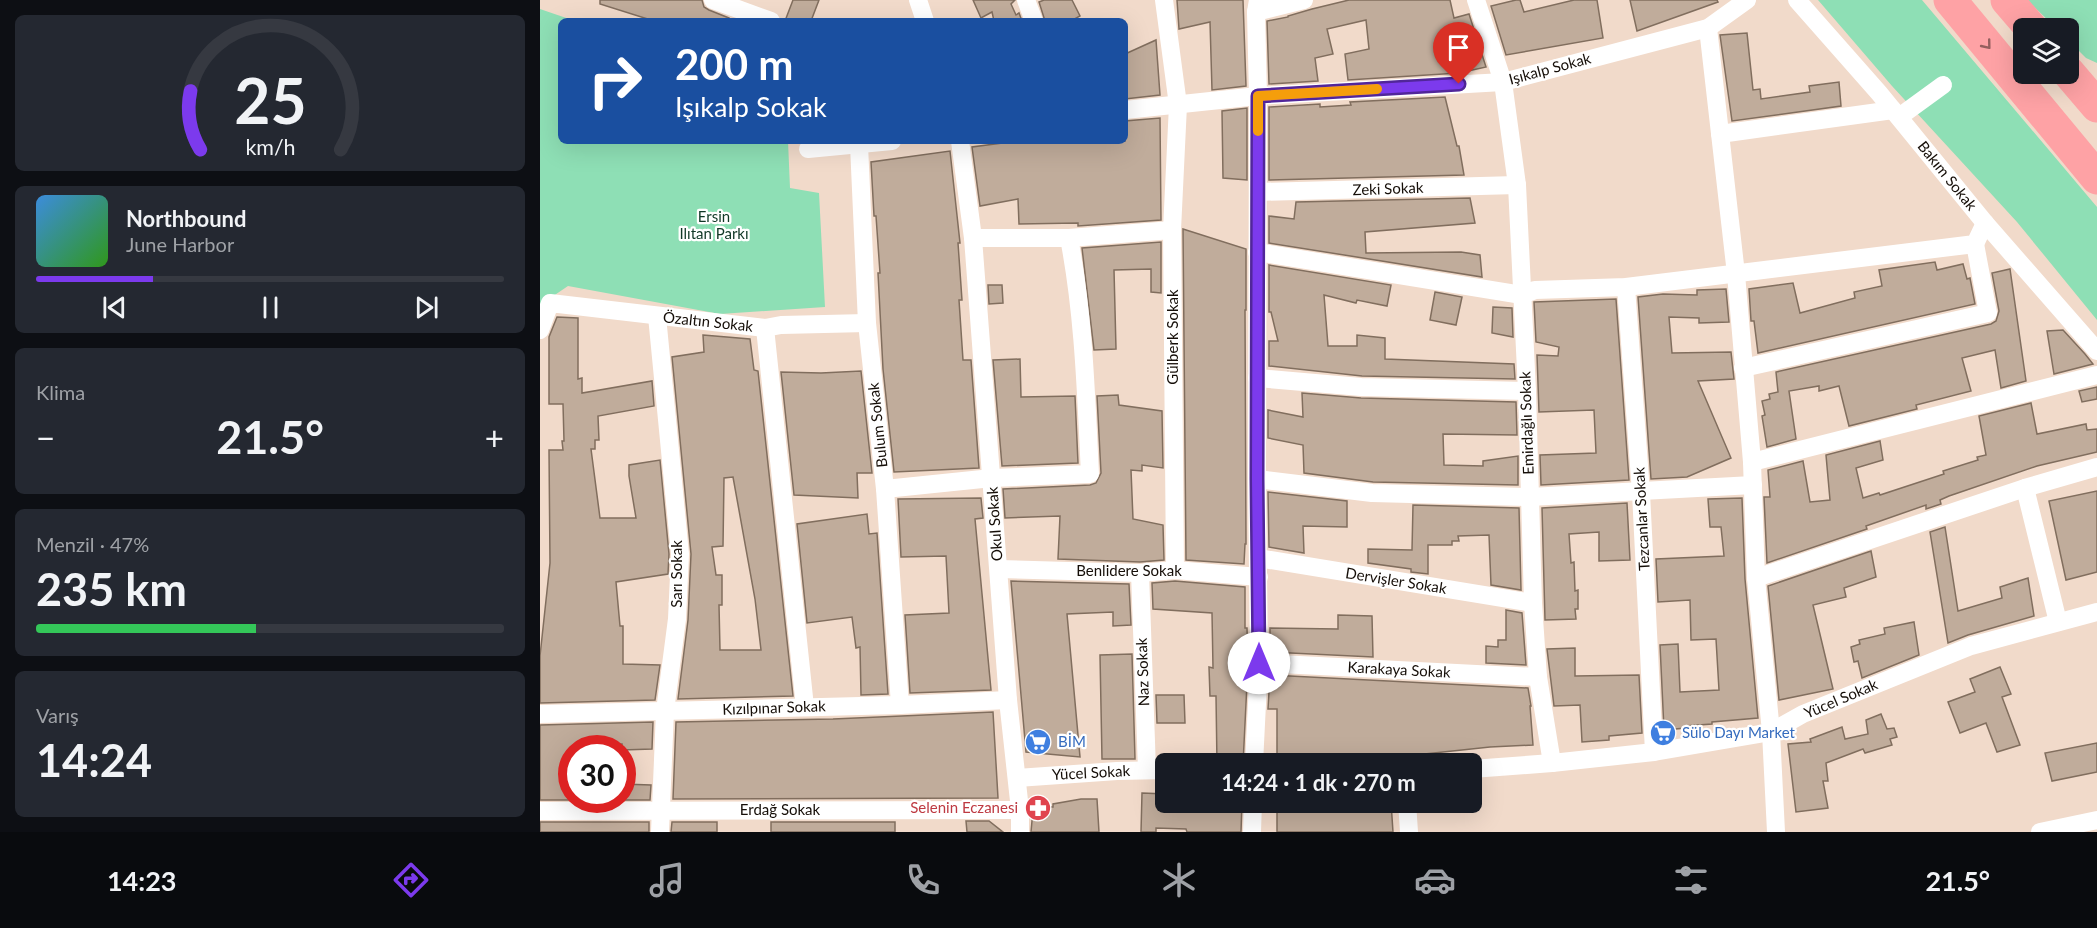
<!DOCTYPE html>
<html lang="tr">
<meta charset="utf-8">
<style>
:root{--surface:#171b24;--page:#242831;--text:#f1f3f6;--muted:#9ea1a6;--line:#363941;--accent:#7c3aed}
body{margin:0;font-family:Lato,sans-serif;background:var(--page);color:var(--text);height:100vh;display:flex;flex-direction:column;font-size:22px;white-space:nowrap}
*{box-sizing:border-box;margin:0}
p{font-size:20px;color:var(--muted)}
.icon{flex:none;width:33px;height:33px;fill:none;stroke:currentColor;stroke-width:2;stroke-linecap:round;stroke-linejoin:round}
.map{position:relative;flex:1;overflow:hidden}
.panel{display:flex;flex-direction:column;gap:15px;padding:15px;background:#0d0f14;width:540px}
.panel>*{flex:none}
.top-card{position:absolute;left:18px;top:18px;width:570px;height:126px;border-radius:9px;box-shadow:0 6px 24px #0002;background:#1a4fa0;color:#fff;overflow:hidden}
.tools{position:absolute;left:1473px;top:18px;display:grid;gap:12px}
.tools a{display:grid;place-items:center;width:66px;height:66px;border-radius:9px;background:var(--surface);box-shadow:0 6px 24px #0002;font-size:30px}
.speed{position:absolute;left:18px;top:735px;display:flex;gap:12px;font-size:30px;font-weight:700;text-align:center}
.speed>*{display:grid;place-content:center;width:78px;height:78px;border-radius:50%;background:var(--surface);box-shadow:0 6px 24px #0002;line-height:1}
.speed .limit{border:9px solid #d22;background:#fff;color:#111}
.pin{position:absolute;display:grid;place-items:center;width:51px;height:51px;color:#fff;margin:-62px -26px;border-radius:50% 50% 50% 0;rotate:-45deg;box-shadow:0 0 6px #0007}
.pin .icon{rotate:45deg}
.me{position:absolute;width:66px;margin:-33px;rotate:0deg;stroke-linejoin:round;filter:drop-shadow(0 0 4px #0008)}
.turn{display:flex;align-items:center;gap:21px;height:126px;padding:0 18px;font-size:27px}
.turn .icon{width:78px;height:78px;stroke-width:2.5}
.turn b{display:block;font-size:42px;line-height:51px}
.big{font-size:45px;font-weight:700;line-height:1.1}
.panel .tile{flex:1;display:flex;flex-direction:column;justify-content:center;gap:9px;min-width:0;padding:0 21px;border-radius:9px;background:var(--page)}
.panel .dial{align-items:center;gap:0}
.dial svg{height:156px;overflow:visible;fill:none;stroke:var(--line);stroke-width:7;stroke-linecap:round;text-anchor:middle}
.dial text{fill:var(--text);stroke:none}
.song{display:flex;align-items:center;gap:18px}
.cover{width:72px;height:72px;border-radius:9px;background:linear-gradient(135deg,hsl(210 70% 55%),hsl(110 70% 35%))}
.played{height:6px;border-radius:3px;background:linear-gradient(90deg,var(--accent) 25%,var(--line) 25%)}
.keys{display:flex;justify-content:space-around;direction:ltr}
.heat{display:flex;justify-content:space-between;align-items:center;font-size:33px;direction:ltr}
.charge{height:9px;border-radius:4px;background:linear-gradient(90deg,#34c759 47%,var(--line) 0)}
.trip{position:absolute;left:615px;top:753px;width:327px;height:60px;border-radius:9px;background:var(--surface);box-shadow:0 6px 24px #0002;font-weight:700;line-height:60px;text-align:center}
.tabs{display:flex;height:96px;justify-content:space-around;align-items:center;background:#090b0e;color:var(--muted)}
.tabs .icon{width:42px;height:42px}
.tabs .current{color:var(--accent)}
.tabs b{font-size:27px;color:var(--text)}
main{display:flex;flex:1;min-height:0}
.map>svg:first-child{display:block}
.green{fill:#8edfb5}
.building{fill:#c0ac9b;stroke:#816e5e;stroke-width:1.5;fill-rule:evenodd}
.lines{fill:none;stroke-linecap:round;stroke-linejoin:round}
.street{stroke:#fff;stroke-width:18}
.highway{stroke:#fea2a5;stroke-width:33}
.oneway{stroke:#955f5e}
.route-casing{stroke:#51269a;stroke-width:15}
.route{stroke:#7c3aed;stroke-width:10}
.slow{stroke:#f59e0b;stroke-width:10}
.labels{text-anchor:middle;stroke-width:4.5;stroke-linejoin:round;paint-order:stroke}
.street-label{font-size:15px;fill:#150e08;stroke:#fff}
.park-label{font-size:15px;fill:#103826;stroke:#fff}
.shop-label{font-size:15px;fill:#366cbe;stroke:#fff;text-anchor:start}
.health-label{font-size:15px;fill:#be3a42;stroke:#fff;text-anchor:end}
</style>
<main>
<section class="panel">
<div class="tile dial"><svg viewBox="0 0 100 80">
<path d="M14 69A42 42 0 1 1 86 69"/>
<path d="M14 69A42 42 0 0 1 9 39" stroke="#7c3aed"/>
<text x="50" y="56" font-size="32" font-weight="700">25</text>
<text x="50" y="72" font-size="11">km/h</text>
</svg></div>
<div class="tile">
<div class="song"><i class="cover"></i><div><b>Northbound</b><p>June Harbor</p></div></div>
<div class="played"></div>
<div class="keys"><svg class="icon" aria-label="previous" viewBox="0 0 24 24"><path d="M18 5L8 12l10 7zM5 5v14"/></svg><svg class="icon" aria-label="pause" viewBox="0 0 24 24"><path d="M8 5v14M16 5v14"/></svg><svg class="icon" aria-label="next" viewBox="0 0 24 24"><path d="M6 5l10 7-10 7zM19 5v14"/></svg></div>
</div>
<div class="tile"><p>Klima</p>
<div class="heat"><a>−</a><b class="big">21.5°</b><a>+</a></div>
</div>
<div class="tile"><p>Menzil · 47%</p><b class="big">235 km</b><div class="charge"></div></div>
<div class="tile"><p>Varış</p><b class="big">14:24</b></div>
</section>
<div class="map">
<svg width="1557" height="832" viewBox="0 0 1557 832">
<rect width="100%" height="100%" fill="#f1daca"/>
<g class="green">
<path d="M 1278,0 L 1382,0 L 1557,207 L 1557,320 L 1477,222 L 1352,86 Z"/>
<path d="M 1487,0 L 1557,0 L 1557,63 L 1546,58 L 1529,41 L 1528,28 L 1516,28 Z"/>
<path d="M 0,9 L 35,21 L 21,21 L 21,141 L 248,141 L 250,188 L 279,193 L 285,307 L 180,314 L 28,286 L 0,305 Z"/>
</g>
<g class="building">
<path d="M 60,0 L 162,0 L 164,7 L 169,10 L 189,18 L 188,21 L 114,21 L 60,4 Z"/>
<path d="M 253,0 L 279,0 L 271,21 L 245,21 Z"/>
<path d="M 433,0 L 475,0 L 471,4 L 476,15 L 479,13 L 482,21 L 454,21 L 452,12 L 441,18 Z"/>
<path d="M 504,0 L 532,0 L 540,16 L 531,21 L 505,21 L 499,2 Z"/>
<path d="M 637,0 L 703,0 L 706,86 L 672,90 L 670,22 L 639,29 Z"/>
<path d="M 809,0 L 910,0 L 914,18 L 929,14 L 946,67 L 919,73 L 808,80 L 805,54 L 829,49 L 826,20 L 787,29 L 793,54 L 775,58 L 778,81 L 729,84 L 727,21 L 748,17 L 748,16 L 772,9 Z"/>
<path d="M 976,0 L 980,0 L 984,12 L 1034,0 L 1057,0 L 1063,38 L 966,55 L 951,6 Z"/>
<path d="M 1090,0 L 1177,0 L 1178,2 L 1097,31 Z"/>
<path d="M 1207,33 L 1213,90 L 1220,89 L 1221,99 L 1270,92 L 1269,86 L 1299,82 L 1301,106 L 1192,121 L 1180,35 Z"/>
<path d="M 616,40 L 620,95 L 585,99 L 585,54 Z"/>
<path d="M 905,97 L 917,146 L 919,146 L 924,175 L 729,180 L 729,107 L 780,104 L 780,107 L 811,105 L 810,102 Z"/>
<path d="M 707,108 L 707,180 L 683,178 L 682,111 Z"/>
<path d="M 620,118 L 621,220 L 538,226 L 538,223 L 479,224 L 478,199 L 440,206 L 432,147 L 478,141 L 585,141 L 585,121 Z"/>
<path d="M 410,151 L 420,243 L 418,243 L 422,300 L 419,300 L 423,360 L 431,360 L 439,468 L 354,472 L 343,369 L 338,273 L 340,273 L 336,216 L 334,216 L 331,162 Z"/>
<path d="M 930,198 L 935,223 L 825,232 L 826,253 L 921,252 L 940,255 L 942,277 L 729,243 L 729,216 L 754,219 L 756,202 Z"/>
<path d="M 643,229 L 706,249 L 706,310 L 705,310 L 706,544 L 705,544 L 704,564 L 646,560 Z"/>
<path d="M 621,242 L 621,293 L 611,292 L 611,269 L 574,270 L 576,349 L 554,350 L 542,248 Z"/>
<path d="M 1395,262 L 1397,270 L 1423,264 L 1427,279 L 1430,278 L 1435,304 L 1218,353 L 1214,321 L 1211,321 L 1209,289 L 1253,283 L 1260,313 L 1315,298 L 1314,292 L 1342,286 L 1339,270 Z"/>
<path d="M 729,265 L 851,285 L 847,306 L 817,300 L 816,303 L 784,295 L 788,346 L 817,346 L 817,335 L 845,338 L 845,359 L 974,364 L 975,379 L 822,376 L 729,366 L 729,341 L 738,341 L 731,312 L 729,312 Z"/>
<path d="M 1470,269 L 1486,381 L 1461,388 L 1455,350 L 1422,358 L 1431,391 L 1376,405 L 1377,409 L 1309,426 L 1299,386 L 1279,391 L 1279,386 L 1249,391 L 1256,439 L 1227,447 L 1222,416 L 1225,415 L 1222,401 L 1230,399 L 1229,394 L 1238,392 L 1236,372 L 1451,324 L 1456,321 L 1459,311 L 1452,273 Z"/>
<path d="M 448,285 L 462,285 L 463,303 L 449,304 Z"/>
<path d="M 1186,289 L 1189,322 L 1159,323 L 1159,318 L 1129,317 L 1132,353 L 1191,352 L 1194,379 L 1158,381 L 1191,458 L 1147,477 L 1111,479 L 1098,297 L 1123,294 L 1157,295 L 1157,290 Z"/>
<path d="M 895,292 L 922,297 L 916,325 L 890,320 Z"/>
<path d="M 1076,299 L 1089,480 L 1001,485 L 1000,455 L 1056,453 L 1054,410 L 999,412 L 997,355 L 1018,356 L 1019,347 L 996,342 L 994,302 Z"/>
<path d="M 953,307 L 972,308 L 973,337 L 952,333 Z"/>
<path d="M 17,317 L 38,318 L 38,379 L 42,378 L 42,393 L 112,381 L 114,406 L 58,416 L 59,440 L 55,440 L 55,449 L 51,449 L 60,518 L 96,518 L 89,476 L 89,465 L 120,460 L 129,554 L 128,574 L 76,582 L 80,626 L 83,626 L 83,664 L 120,665 L 115,700 L 0,703 L 0,656 L 10,563 L 9,450 L 23,450 L 22,441 L 24,441 L 23,404 L 9,404 L 9,337 Z"/>
<path d="M 1523,330 L 1545,354 L 1553,364 L 1514,374 L 1507,331 Z"/>
<path d="M 163,335 L 210,339 L 214,370 L 218,371 L 253,696 L 138,699 L 148,620 L 151,554 L 132,357 L 164,352 ZM 193,477 L 215,599 L 221,650 L 180,650 L 179,605 L 182,605 L 182,575 L 176,575 L 172,547 L 183,546 L 184,478 Z"/>
<path d="M 480,359 L 481,397 L 535,396 L 538,463 L 462,466 L 453,360 Z"/>
<path d="M 321,371 L 332,473 L 317,473 L 318,498 L 254,495 L 241,372 L 281,373 Z"/>
<path d="M 1557,387 L 1557,399 L 1542,402 L 1539,391 Z"/>
<path d="M 762,393 L 821,398 L 976,402 L 977,435 L 903,434 L 904,465 L 943,466 L 943,461 L 978,456 L 978,485 L 833,482 L 764,473 L 763,445 L 728,438 L 728,410 L 763,417 Z"/>
<path d="M 578,395 L 579,405 L 622,411 L 623,468 L 602,465 L 602,471 L 591,470 L 593,519 L 623,525 L 624,560 L 600,562 L 518,559 L 520,516 L 465,518 L 463,489 L 550,485 L 556,483 L 561,473 L 557,396 Z"/>
<path d="M 1491,403 L 1497,434 L 1546,424 L 1547,430 L 1557,429 L 1557,452 L 1497,466 L 1409,496 L 1400,500 L 1401,504 L 1386,509 L 1386,505 L 1326,526 L 1327,529 L 1227,563 L 1224,497 L 1230,497 L 1228,470 L 1263,461 L 1270,502 L 1290,500 L 1286,455 L 1340,441 L 1343,460 L 1316,468 L 1323,498 L 1339,493 L 1340,495 L 1404,474 L 1403,471 L 1438,460 L 1437,457 L 1446,455 L 1439,416 Z"/>
<path d="M 1557,491 L 1557,572 L 1526,580 L 1509,501 Z"/>
<path d="M 728,492 L 807,501 L 807,527 L 763,526 L 764,553 L 729,547 Z"/>
<path d="M 441,498 L 443,518 L 435,519 L 451,690 L 370,693 L 365,615 L 409,613 L 406,556 L 361,557 L 358,499 Z"/>
<path d="M 1202,498 L 1205,579 L 1218,718 L 1172,722 L 1172,724 L 1145,726 L 1146,728 L 1124,730 L 1120,645 L 1138,644 L 1140,692 L 1179,690 L 1176,639 L 1151,640 L 1150,600 L 1118,602 L 1116,559 L 1184,556 L 1181,527 L 1170,527 L 1168,499 Z"/>
<path d="M 1087,503 L 1090,560 L 1059,561 L 1059,532 L 1029,534 L 1031,563 L 1034,562 L 1035,591 L 1038,590 L 1038,609 L 1035,609 L 1036,619 L 1005,620 L 1002,508 Z"/>
<path d="M 873,505 L 979,508 L 981,590 L 951,585 L 949,535 L 918,536 L 919,541 L 912,541 L 912,545 L 888,545 L 888,574 L 871,572 L 871,569 L 828,563 L 828,549 L 872,550 Z"/>
<path d="M 327,514 L 329,534 L 337,533 L 348,694 L 321,695 L 320,647 L 316,648 L 312,617 L 267,623 L 257,524 Z"/>
<path d="M 1405,527 L 1418,611 L 1462,598 L 1460,587 L 1488,578 L 1494,616 L 1428,635 L 1408,643 L 1390,532 Z"/>
<path d="M 1331,551 L 1336,577 L 1304,588 L 1306,597 L 1273,605 L 1293,689 L 1239,700 L 1228,586 Z"/>
<path d="M 471,581 L 589,584 L 591,625 L 573,626 L 573,612 L 527,614 L 540,757 L 486,752 Z"/>
<path d="M 635,581 L 705,587 L 705,628 L 707,628 L 708,663 L 703,764 L 677,764 L 676,696 L 670,696 L 669,667 L 673,668 L 672,613 L 613,609 L 612,583 Z"/>
<path d="M 966,610 L 982,613 L 986,665 L 946,663 L 946,646 L 958,647 L 958,640 L 966,640 Z"/>
<path d="M 798,615 L 832,616 L 833,657 L 730,652 L 730,628 L 798,629 Z"/>
<path d="M 1374,622 L 1379,655 L 1322,678 L 1318,661 L 1314,662 L 1311,647 L 1320,644 L 1319,640 L 1345,634 L 1344,628 Z"/>
<path d="M 1035,648 L 1035,676 L 1099,675 L 1102,733 L 1069,736 L 1069,740 L 1042,742 L 1040,705 L 1014,706 L 1007,649 Z"/>
<path d="M 592,654 L 595,759 L 562,759 L 560,655 Z"/>
<path d="M 1460,667 L 1471,694 L 1462,697 L 1480,745 L 1457,752 L 1446,723 L 1420,733 L 1408,702 L 1435,692 L 1430,679 Z"/>
<path d="M 730,675 L 988,688 L 991,706 L 990,706 L 993,745 L 950,747 L 828,760 L 737,764 L 737,709 L 728,709 Z"/>
<path d="M 616,695 L 644,695 L 645,723 L 617,723 Z"/>
<path d="M 453,712 L 458,798 L 133,799 L 136,722 L 293,719 Z"/>
<path d="M 1341,714 L 1347,729 L 1354,728 L 1357,737 L 1350,739 L 1352,745 L 1325,753 L 1323,749 L 1286,763 L 1288,781 L 1283,781 L 1288,808 L 1256,812 L 1248,744 L 1271,742 L 1270,739 L 1302,727 L 1305,739 L 1328,734 L 1326,720 Z"/>
<path d="M 113,722 L 112,749 L 82,750 L 82,744 L 40,745 L 40,748 L 32,748 L 32,800 L 82,800 L 82,784 L 111,785 L 110,800 L 0,800 L 0,725 Z"/>
<path d="M 1557,743 L 1557,772 L 1512,781 L 1505,753 Z"/>
<path d="M 602,793 L 626,794 L 626,802 L 702,802 L 701,832 L 647,832 L 646,829 L 616,828 L 616,832 L 601,832 Z"/>
<path d="M 541,799 L 557,799 L 559,832 L 491,832 L 493,810 L 504,810 L 504,807 L 513,807 L 513,804 Z"/>
<path d="M 737,802 L 851,802 L 853,832 L 737,832 Z"/>
<path d="M 426,821 L 449,821 L 463,832 L 427,832 Z"/>
<rect x="0" y="822" width="109" height="10"/>
<path d="M 132,822 L 177,822 L 177,832 L 131,832 Z"/>
<rect x="231" y="822" width="124" height="10"/>
</g>
<g class="lines">
<g class="street">
<path d="M 173,0 L 231,21"/>
<path d="M 378,0 L 385,21"/>
<path d="M 486,0 L 494,21"/>
<path d="M 624,0 L 638,105 L 632,230 L 635,570"/>
<path d="M 936,0 L 963,82 L 977,185 L 987,391 L 993,603 L 998,677 L 1012,763"/>
<path d="M 1257,0 L 1339,93 L 1445,223 L 1557,351"/>
<path d="M 716,12 L 764,0"/>
<path d="M 1168,28 L 1196,274 L 1212,462 L 1216,578 L 1231,732 L 1236,832"/>
<path d="M 585,110 L 718,96 L 963,82 L 1168,28 L 1207,0"/>
<path d="M 1359,117 L 1403,85"/>
<path d="M 1180,134 L 1353,110"/>
<path d="M 420,141 L 433,238 L 468,700 L 480,810 L 480,832"/>
<path d="M 319,145 L 327,323 L 345,489 L 360,705"/>
<path d="M 268,149 L 352,141"/>
<path d="M 718,192 L 977,185"/>
<path d="M 433,238 L 529,238 L 632,230"/>
<path d="M 717,252 L 982,295 L 995,290 L 1086,287 L 1435,244 L 1445,223"/>
<path d="M 1086,287 L 1101,493 L 1114,752"/>
<path d="M 117,316 L 140,554 L 137,619 L 125,711 L 120,832"/>
<path d="M 225,328 L 265,707"/>
<path d="M 0,330 L 10,303 L 225,328 L 241,325 L 327,323"/>
<path d="M 1203,368 L 1448,313 L 1435,244"/>
<path d="M 717,378 L 821,387 L 987,391"/>
<path d="M 1212,462 L 1557,375"/>
<path d="M 717,479 L 832,493 L 990,497 L 1213,485"/>
<path d="M 1485,488 L 1518,622"/>
<path d="M 345,489 L 452,478 L 550,474 C 546,395 544,316 529,238"/>
<path d="M 718,558 L 993,603"/>
<path d="M 459,569 L 600,573 L 635,570 L 719,577"/>
<path d="M 600,573 L 607,770"/>
<path d="M 1216,578 L 1485,488 L 1557,467"/>
<path d="M 719,663 L 998,677"/>
<path d="M 0,714 L 360,705 L 468,700"/>
<path d="M 714,764 L 719,663 L 717,479 L 718,96 L 716,12 L 718,0"/>
<path d="M 932,769 L 1012,763 L 1114,752 L 1231,732 L 1263,714 L 1431,646 L 1557,612"/>
<path d="M 477,778 L 577,771 L 626,770"/>
<path d="M 867,802 L 869,832"/>
<path d="M 0,811 L 480,810"/>
<path d="M 712,832 L 713,802"/>
<path d="M 1500,832 L 1557,820"/>
</g>
<g class="highway">
<path d="M 1410,0 L 1557,178"/>
<path d="M 1467,0 L 1491,28"/>
<path d="M 1528,72 L 1557,106"/>
</g>
</g>
<defs><path id="oneway-chevron" d="M-2-3.5L2.5 0L-2 3.5" fill="none" stroke-width="1.6" stroke-linecap="round" stroke-linejoin="round" transform="scale(1.5)"/></defs>
<use class="oneway" href="#oneway-chevron" transform="translate(1447 45) rotate(51)"/>
<g class="lines">
<g class="route-casing">
<path id="route" d="M 719,663 L 717,479 L 718,96 L 919,84"/>
</g>
<use href="#route" class="route"/>
<path class="slow" d="M 718,131 L 718,96 L 837,89"/>
</g>
<defs>
<g id="supermarket-disc" transform="scale(1.35)"><circle r="9.5" fill="#3f7fe0" stroke="#fff"/><path d="M-6-5.5h2.5l.6 2H6L4.5 2H-2.5L-4.4-4H-6ZM-1.5 3.2a1.3 1.3 0 1 0 .1 0ZM3 3.2a1.3 1.3 0 1 0 .1 0Z" fill="#fff"/></g>
<g id="pharmacy-disc" transform="scale(1.35)"><circle r="9.5" fill="#e0444e" stroke="#fff"/><path d="M-2-6h4v4h4v4h-4v4h-4v-4h-4v-4h4Z" fill="#fff"/></g>
</defs>
<g fill-rule="evenodd">
<use href="#supermarket-disc" x="1123" y="733"/>
<use href="#supermarket-disc" x="498" y="742"/>
<use href="#pharmacy-disc" x="498" y="808"/>
</g>
<g class="labels">
<g class="street-label">
<text transform="translate(1010 69) rotate(-15)" y="5">Işıkalp Sokak</text>
<text transform="translate(1407 176) rotate(51)" y="5">Bakım Sokak</text>
<text transform="translate(848 189) rotate(-2)" y="5">Zeki Sokak</text>
<text transform="translate(168 322) rotate(6)" y="5">Özaltın Sokak</text>
<text transform="translate(633 337) rotate(-90)" y="5">Gülberk Sokak</text>
<text transform="translate(987 423) rotate(-92)" y="5">Emirdağlı Sokak</text>
<text transform="translate(338 425) rotate(-96)" y="5">Bulum Sokak</text>
<text transform="translate(1102 519) rotate(-93)" y="5">Tezcanlar Sokak</text>
<text transform="translate(455 524) rotate(-94)" y="5">Okul Sokak</text>
<text x="589" y="576">Benlidere Sokak</text>
<text transform="translate(137 574) rotate(-90)" y="5">Sarı Sokak</text>
<text transform="translate(856 581) rotate(9)" y="5">Dervişler Sokak</text>
<text transform="translate(859 670) rotate(3)" y="5">Karakaya Sokak</text>
<text transform="translate(603 672) rotate(-92)" y="5">Naz Sokak</text>
<text transform="translate(1301 699) rotate(-23)" y="5">Yücel Sokak</text>
<text transform="translate(234 708) rotate(-2)" y="5">Kızılpınar Sokak</text>
<text transform="translate(551 773) rotate(-3)" y="5">Yücel Sokak</text>
<text x="240" y="815">Erdağ Sokak</text>
</g>
<g class="park-label">
<text x="174" y="222">Ersin<tspan x="174" dy="17">Ilıtan Parkı</tspan></text>
</g>
<g class="shop-label">
<text x="1142" y="738">Sülo Dayı Market</text>
<text x="518" y="747">BİM</text>
</g>
<g class="health-label">
<text x="478" y="813">Selenin Eczanesi</text>
</g>
</g>
</svg>
<div class="tools">
<a><svg class="icon" aria-label="layers" viewBox="0 0 24 24"><path d="M12 4l9 5-9 5-9-5zM3 14l9 5 9-5"/></svg></a>
</div>
<div class="speed"><div class="limit">30</div></div>
<div class="pin" style="left:919px;top:84px;background:#d93025"><svg class="icon" aria-label="arrive" viewBox="0 0 24 24"><path d="M6 21V4h12l-3 4 3 4H6"/></svg></div>
<svg class="me" style="left:719px;top:663px" viewBox="-20 -20 40 40"><circle r="19" fill="#fff"/><path d="M0-13L10 11 0 6-10 11z" fill="#7c3aed"/></svg>
<div class="trip">14:24 · 1 dk · 270 m</div>
<div class="top-card">
<div class="turn"><svg class="icon" aria-label="right" viewBox="0 0 24 24"><path d="M7 20v-9h11M14 6l5 5-5 5"/></svg><div><b>200 m</b>Işıkalp Sokak</div></div>
</div>
</div>
</main>
<nav class="tabs">
<b>14:23</b>
<svg class="icon current" aria-label="directions" viewBox="0 0 24 24"><path d="M12 3l9 9-9 9-9-9zM9 14v-3h6M13 9l2 2-2 2"/></svg>
<svg class="icon" aria-label="music" viewBox="0 0 24 24"><path d="M9 18V5l10-2v13"/><circle cx="6" cy="18" r="3"/><circle cx="16" cy="16" r="3"/></svg>
<svg class="icon" aria-label="phone" viewBox="0 0 24 24"><path d="M5 4h4l2 5-3 2q2 4 5 5l2-3 5 2v4C11 20 4 13 5 4z"/></svg>
<svg class="icon" aria-label="climate" viewBox="0 0 24 24"><path d="M12 3v18M4 7l16 10M4 17L20 7"/></svg>
<svg class="icon" aria-label="car" viewBox="0 0 24 24"><path d="M5 17H2v-5l4-1 3-4h7l3 4 3 1v5h-3M9 17h6M6 11h13"/><circle cx="7" cy="17" r="2"/><circle cx="17" cy="17" r="2"/></svg>
<svg class="icon" aria-label="filters" viewBox="0 0 24 24"><path d="M4 7h16M4 17h16"/><circle cx="9" cy="7" r="2"/><circle cx="15" cy="17" r="2"/></svg>
<b>21.5°</b>
</nav>
